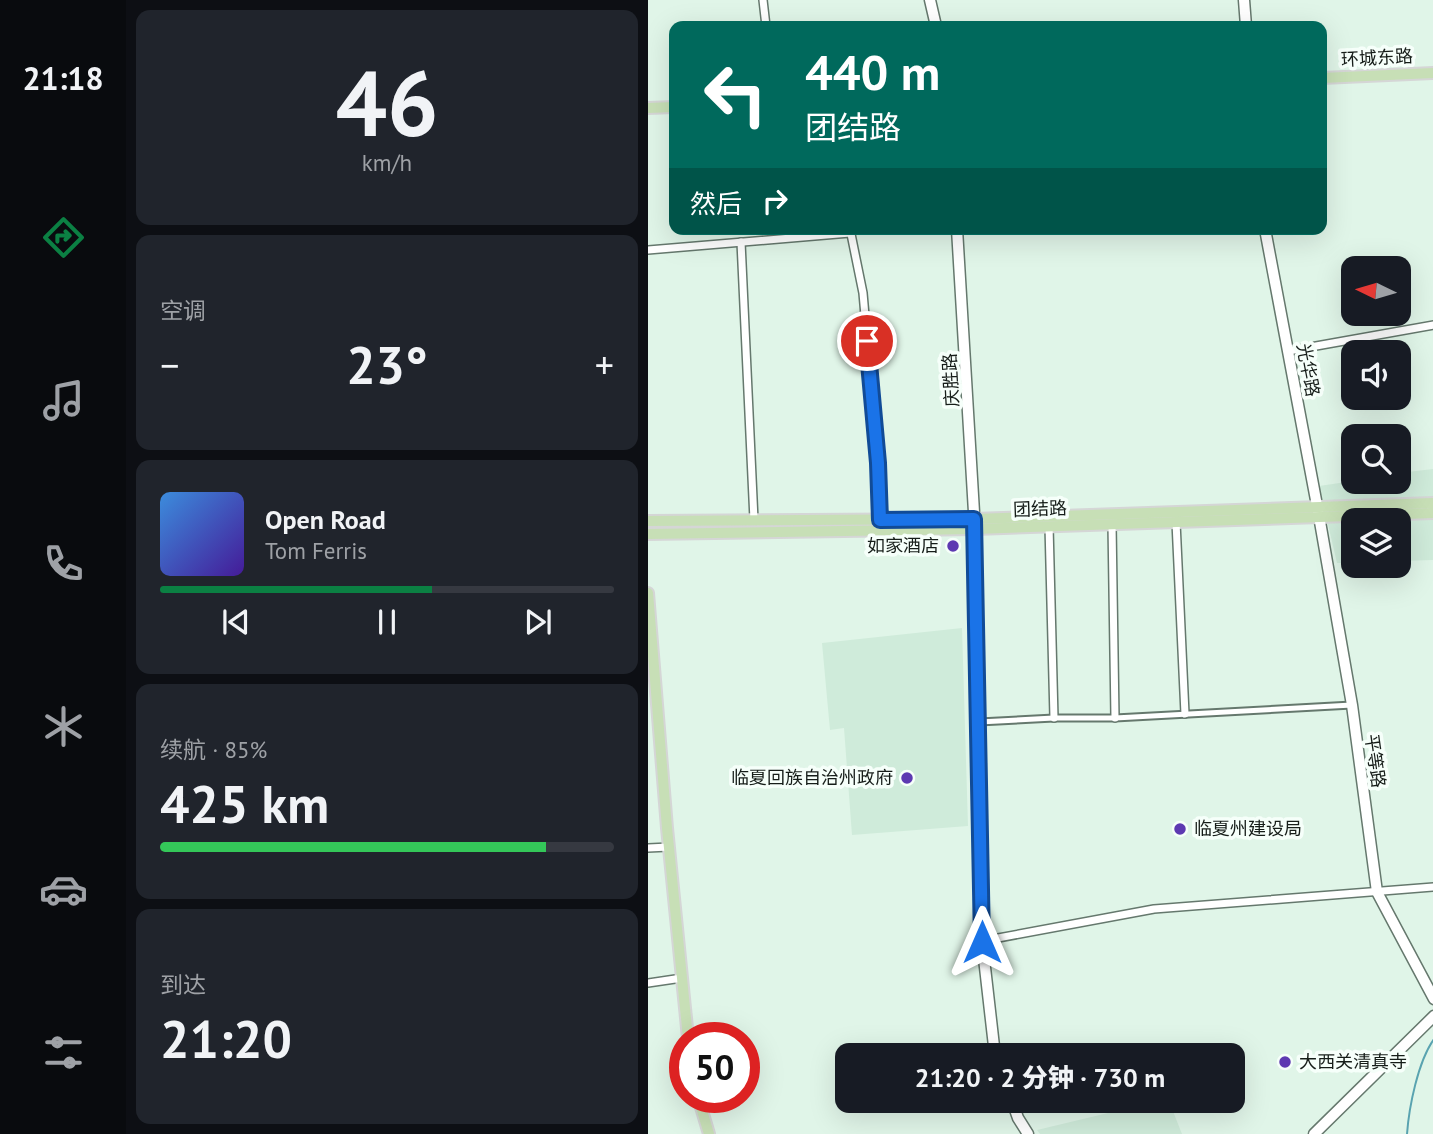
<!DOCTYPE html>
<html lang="zh">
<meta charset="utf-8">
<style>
:root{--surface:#171b24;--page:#20242c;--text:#f1f3f6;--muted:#9ea1a6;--line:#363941;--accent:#0b8043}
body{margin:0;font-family:"PT Sans","Noto Sans SC",sans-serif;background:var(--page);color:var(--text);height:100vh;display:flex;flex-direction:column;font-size:26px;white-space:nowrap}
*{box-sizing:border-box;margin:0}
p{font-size:23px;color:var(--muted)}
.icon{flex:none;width:38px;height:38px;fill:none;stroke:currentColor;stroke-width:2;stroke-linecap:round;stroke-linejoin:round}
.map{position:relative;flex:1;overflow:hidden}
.panel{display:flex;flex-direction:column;gap:10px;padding:10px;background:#0d0f14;width:522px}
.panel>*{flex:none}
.guide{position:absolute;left:21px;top:21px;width:658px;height:214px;border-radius:14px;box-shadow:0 7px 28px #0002;background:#00695c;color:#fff;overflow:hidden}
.needle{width:46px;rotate:275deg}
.buttons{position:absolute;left:693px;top:256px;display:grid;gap:14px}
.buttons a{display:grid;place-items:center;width:70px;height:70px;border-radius:14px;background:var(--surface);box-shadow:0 7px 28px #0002;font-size:35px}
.speed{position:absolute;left:21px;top:1022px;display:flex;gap:14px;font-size:35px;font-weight:700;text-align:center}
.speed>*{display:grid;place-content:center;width:91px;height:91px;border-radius:50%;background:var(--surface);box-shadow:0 7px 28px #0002;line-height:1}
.speed .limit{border:10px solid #d22;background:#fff;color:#111}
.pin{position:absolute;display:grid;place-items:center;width:60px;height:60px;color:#fff;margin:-30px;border:4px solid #fff;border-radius:50%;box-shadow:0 2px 7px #0007}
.me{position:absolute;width:77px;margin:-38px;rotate:0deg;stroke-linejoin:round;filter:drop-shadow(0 0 5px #0008)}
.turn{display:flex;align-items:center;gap:24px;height:147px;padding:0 21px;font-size:32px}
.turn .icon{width:91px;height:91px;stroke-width:2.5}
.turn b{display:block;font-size:49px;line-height:60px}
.then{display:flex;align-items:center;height:66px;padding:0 21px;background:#0003;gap:14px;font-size:26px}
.big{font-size:52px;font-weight:800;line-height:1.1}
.panel .card{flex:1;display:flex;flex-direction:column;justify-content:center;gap:10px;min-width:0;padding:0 24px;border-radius:14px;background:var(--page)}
.panel .dial{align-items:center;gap:0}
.dial b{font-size:91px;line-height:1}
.song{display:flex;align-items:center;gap:21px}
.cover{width:84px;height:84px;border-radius:10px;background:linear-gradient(135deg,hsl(210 70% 55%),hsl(260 70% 35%))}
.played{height:7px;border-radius:4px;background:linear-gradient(90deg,var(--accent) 60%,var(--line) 60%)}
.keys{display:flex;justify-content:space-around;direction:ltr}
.heat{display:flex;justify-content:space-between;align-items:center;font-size:38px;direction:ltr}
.charge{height:10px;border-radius:5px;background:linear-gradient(90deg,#34c759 85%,var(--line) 0)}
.trip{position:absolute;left:187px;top:1043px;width:410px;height:70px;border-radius:14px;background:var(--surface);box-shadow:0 7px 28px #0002;font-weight:800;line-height:70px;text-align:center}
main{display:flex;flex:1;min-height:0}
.tabs{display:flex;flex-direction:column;width:126px;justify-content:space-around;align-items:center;background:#090b0e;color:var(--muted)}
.tabs .icon{width:49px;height:49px}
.tabs .on{color:var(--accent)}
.tabs b{font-size:32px;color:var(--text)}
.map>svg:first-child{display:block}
.built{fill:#cfebda}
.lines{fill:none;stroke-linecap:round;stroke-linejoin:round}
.stream{stroke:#59a3b0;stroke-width:2}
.pedestrian-casing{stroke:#65786d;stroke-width:9}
.minor-casing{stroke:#65786d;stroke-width:10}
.secondary-casing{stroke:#65786d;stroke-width:13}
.primary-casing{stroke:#d5d6d6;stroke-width:14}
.pedestrian{stroke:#fff;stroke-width:5}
.minor{stroke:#fff;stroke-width:7}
.secondary{stroke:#fff;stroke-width:10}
.primary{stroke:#c7dfb6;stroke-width:10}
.route-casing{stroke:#114b97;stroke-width:18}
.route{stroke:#1a73e8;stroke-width:12}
.poi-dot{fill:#5d39b1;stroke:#f6fffa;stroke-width:2.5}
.labels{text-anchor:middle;stroke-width:7;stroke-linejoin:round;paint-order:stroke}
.street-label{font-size:18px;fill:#161d19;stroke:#f6fffa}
.poi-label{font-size:18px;fill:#161d19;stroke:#f6fffa;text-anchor:end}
</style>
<main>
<nav class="tabs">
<b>21:18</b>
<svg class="icon on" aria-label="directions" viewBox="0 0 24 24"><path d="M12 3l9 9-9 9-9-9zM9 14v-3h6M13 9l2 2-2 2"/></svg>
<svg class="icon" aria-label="music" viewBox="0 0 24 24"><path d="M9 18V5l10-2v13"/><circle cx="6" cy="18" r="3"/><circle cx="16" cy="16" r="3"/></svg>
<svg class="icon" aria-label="phone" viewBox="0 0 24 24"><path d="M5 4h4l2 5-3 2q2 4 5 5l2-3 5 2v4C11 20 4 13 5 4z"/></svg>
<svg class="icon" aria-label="climate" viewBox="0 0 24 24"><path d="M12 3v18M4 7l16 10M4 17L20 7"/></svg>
<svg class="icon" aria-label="car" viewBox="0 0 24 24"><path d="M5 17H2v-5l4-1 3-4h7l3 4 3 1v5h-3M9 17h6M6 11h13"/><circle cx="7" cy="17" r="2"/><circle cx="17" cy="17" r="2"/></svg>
<svg class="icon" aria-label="filters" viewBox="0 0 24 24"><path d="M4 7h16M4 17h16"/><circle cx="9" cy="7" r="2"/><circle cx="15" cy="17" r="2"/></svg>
</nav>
<section class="panel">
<div class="card dial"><b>46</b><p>km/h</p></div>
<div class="card"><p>空调</p>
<div class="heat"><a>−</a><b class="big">23°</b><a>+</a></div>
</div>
<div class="card">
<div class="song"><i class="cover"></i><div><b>Open Road</b><p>Tom Ferris</p></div></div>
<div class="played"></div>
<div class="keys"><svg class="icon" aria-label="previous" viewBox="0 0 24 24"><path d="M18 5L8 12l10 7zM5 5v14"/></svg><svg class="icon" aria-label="pause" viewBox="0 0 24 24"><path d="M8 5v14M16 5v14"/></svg><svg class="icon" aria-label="next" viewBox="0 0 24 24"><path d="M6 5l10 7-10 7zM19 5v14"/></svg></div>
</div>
<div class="card"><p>续航 · 85%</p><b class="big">425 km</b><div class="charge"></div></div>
<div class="card"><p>到达</p><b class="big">21:20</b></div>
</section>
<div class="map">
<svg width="786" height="1134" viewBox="0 0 786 1134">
<rect width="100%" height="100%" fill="#e0f5e8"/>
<g class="built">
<path d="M 785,469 L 785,560 L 751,561 L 751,520 L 705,520 L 705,563 L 689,563 L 671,486 L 705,481 L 751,481 L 751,473 Z"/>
<path d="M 314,628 L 320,826 L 204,835 L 196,728 L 182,730 L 174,643 Z"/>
<path d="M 510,1101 L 521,1101 L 534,1134 L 392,1134 L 389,1130 Z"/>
</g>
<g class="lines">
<path class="stream" d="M 759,1134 C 761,1107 770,1061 786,1039"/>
<g class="pedestrian-casing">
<path id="pedestrian" d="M 331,722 L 406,718 L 467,718 L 704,705"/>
</g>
<g class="minor-casing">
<g id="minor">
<path d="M 115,0 L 118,26"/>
<path d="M 202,229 L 215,293 L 230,463 L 232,523"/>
<path d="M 93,242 L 106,520"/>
<path d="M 0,250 L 202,233"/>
<path d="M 640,351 L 786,325"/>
<path d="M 528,522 L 537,714"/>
<path d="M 464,524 L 467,718"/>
<path d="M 401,526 L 406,718"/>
<path d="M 0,848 L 21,847"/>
<path d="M 334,941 L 506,909 L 786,887"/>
<path d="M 0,983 L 34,978"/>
</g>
</g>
<g class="secondary-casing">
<g id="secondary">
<path d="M 282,0 L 288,26"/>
<path d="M 596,0 L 598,26"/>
<path d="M 309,229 L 327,529 L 334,941 L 347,1055"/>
<path d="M 617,229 L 671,516 L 704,705 L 729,892 L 786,999"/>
<path d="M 364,1101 L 370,1118 L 380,1134"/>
<path d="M 666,1134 L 786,1016"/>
</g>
</g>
<g class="primary-casing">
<g id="primary">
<path d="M 674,78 L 786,73"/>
<path d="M 0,108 L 26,107"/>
<path d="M 0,521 L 326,519 L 786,503"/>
<path d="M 0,534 L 327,529 L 786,513"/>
<path d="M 0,593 L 19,828 L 40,1038"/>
<path d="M 50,1097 L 61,1134"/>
</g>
</g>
<use href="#pedestrian" class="pedestrian"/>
<use href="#minor" class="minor"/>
<use href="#secondary" class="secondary"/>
<use href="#primary" class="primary"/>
</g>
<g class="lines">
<g class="route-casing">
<path id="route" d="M 219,341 L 230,463 L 232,520 L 326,519 L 334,942"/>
</g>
<use href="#route" class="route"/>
</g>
<g class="poi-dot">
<circle cx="305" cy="546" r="7"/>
<circle cx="259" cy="778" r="7"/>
<circle cx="532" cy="829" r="7"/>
<circle cx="637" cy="1062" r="7"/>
</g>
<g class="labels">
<g class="street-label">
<text transform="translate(729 58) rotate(-3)" y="6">环城东路</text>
<text transform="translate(660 370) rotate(79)" y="6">光华路</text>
<text transform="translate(303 380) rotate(-93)" y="6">庆胜路</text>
<text transform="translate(392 509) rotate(-2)" y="6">团结路</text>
<text transform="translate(727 761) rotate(82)" y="6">平等路</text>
</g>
<g class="poi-label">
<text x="291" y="552">如家酒店</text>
<text x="245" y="784">临夏回族自治州政府</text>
<text x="546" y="835" text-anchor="start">临夏州建设局</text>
<text x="651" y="1068" text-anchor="start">大西关清真寺</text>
</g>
</g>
</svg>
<div class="buttons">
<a><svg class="needle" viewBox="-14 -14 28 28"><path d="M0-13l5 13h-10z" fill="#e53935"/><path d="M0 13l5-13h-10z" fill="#9ea1a6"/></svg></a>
<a><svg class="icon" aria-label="sound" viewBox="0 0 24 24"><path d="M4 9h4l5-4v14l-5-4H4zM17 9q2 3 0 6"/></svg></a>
<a><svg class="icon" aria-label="search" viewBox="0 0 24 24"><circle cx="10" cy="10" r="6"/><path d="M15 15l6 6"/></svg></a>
<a><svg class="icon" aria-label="layers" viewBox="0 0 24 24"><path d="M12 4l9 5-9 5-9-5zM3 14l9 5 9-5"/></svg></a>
</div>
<div class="speed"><div class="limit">50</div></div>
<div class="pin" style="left:219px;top:341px;background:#d93025"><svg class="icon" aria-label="arrive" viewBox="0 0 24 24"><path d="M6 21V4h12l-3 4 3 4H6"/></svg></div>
<svg class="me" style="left:334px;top:942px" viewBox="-20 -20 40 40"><path d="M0-17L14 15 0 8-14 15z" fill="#1a73e8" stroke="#fff" stroke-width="4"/></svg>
<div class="trip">21:20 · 2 分钟 · 730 m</div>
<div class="guide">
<div class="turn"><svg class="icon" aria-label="left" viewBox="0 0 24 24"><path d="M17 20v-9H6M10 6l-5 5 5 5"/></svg><div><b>440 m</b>团结路</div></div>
<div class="then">然后<svg class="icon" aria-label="right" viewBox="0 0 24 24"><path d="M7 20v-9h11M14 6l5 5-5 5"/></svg></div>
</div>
</div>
</main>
